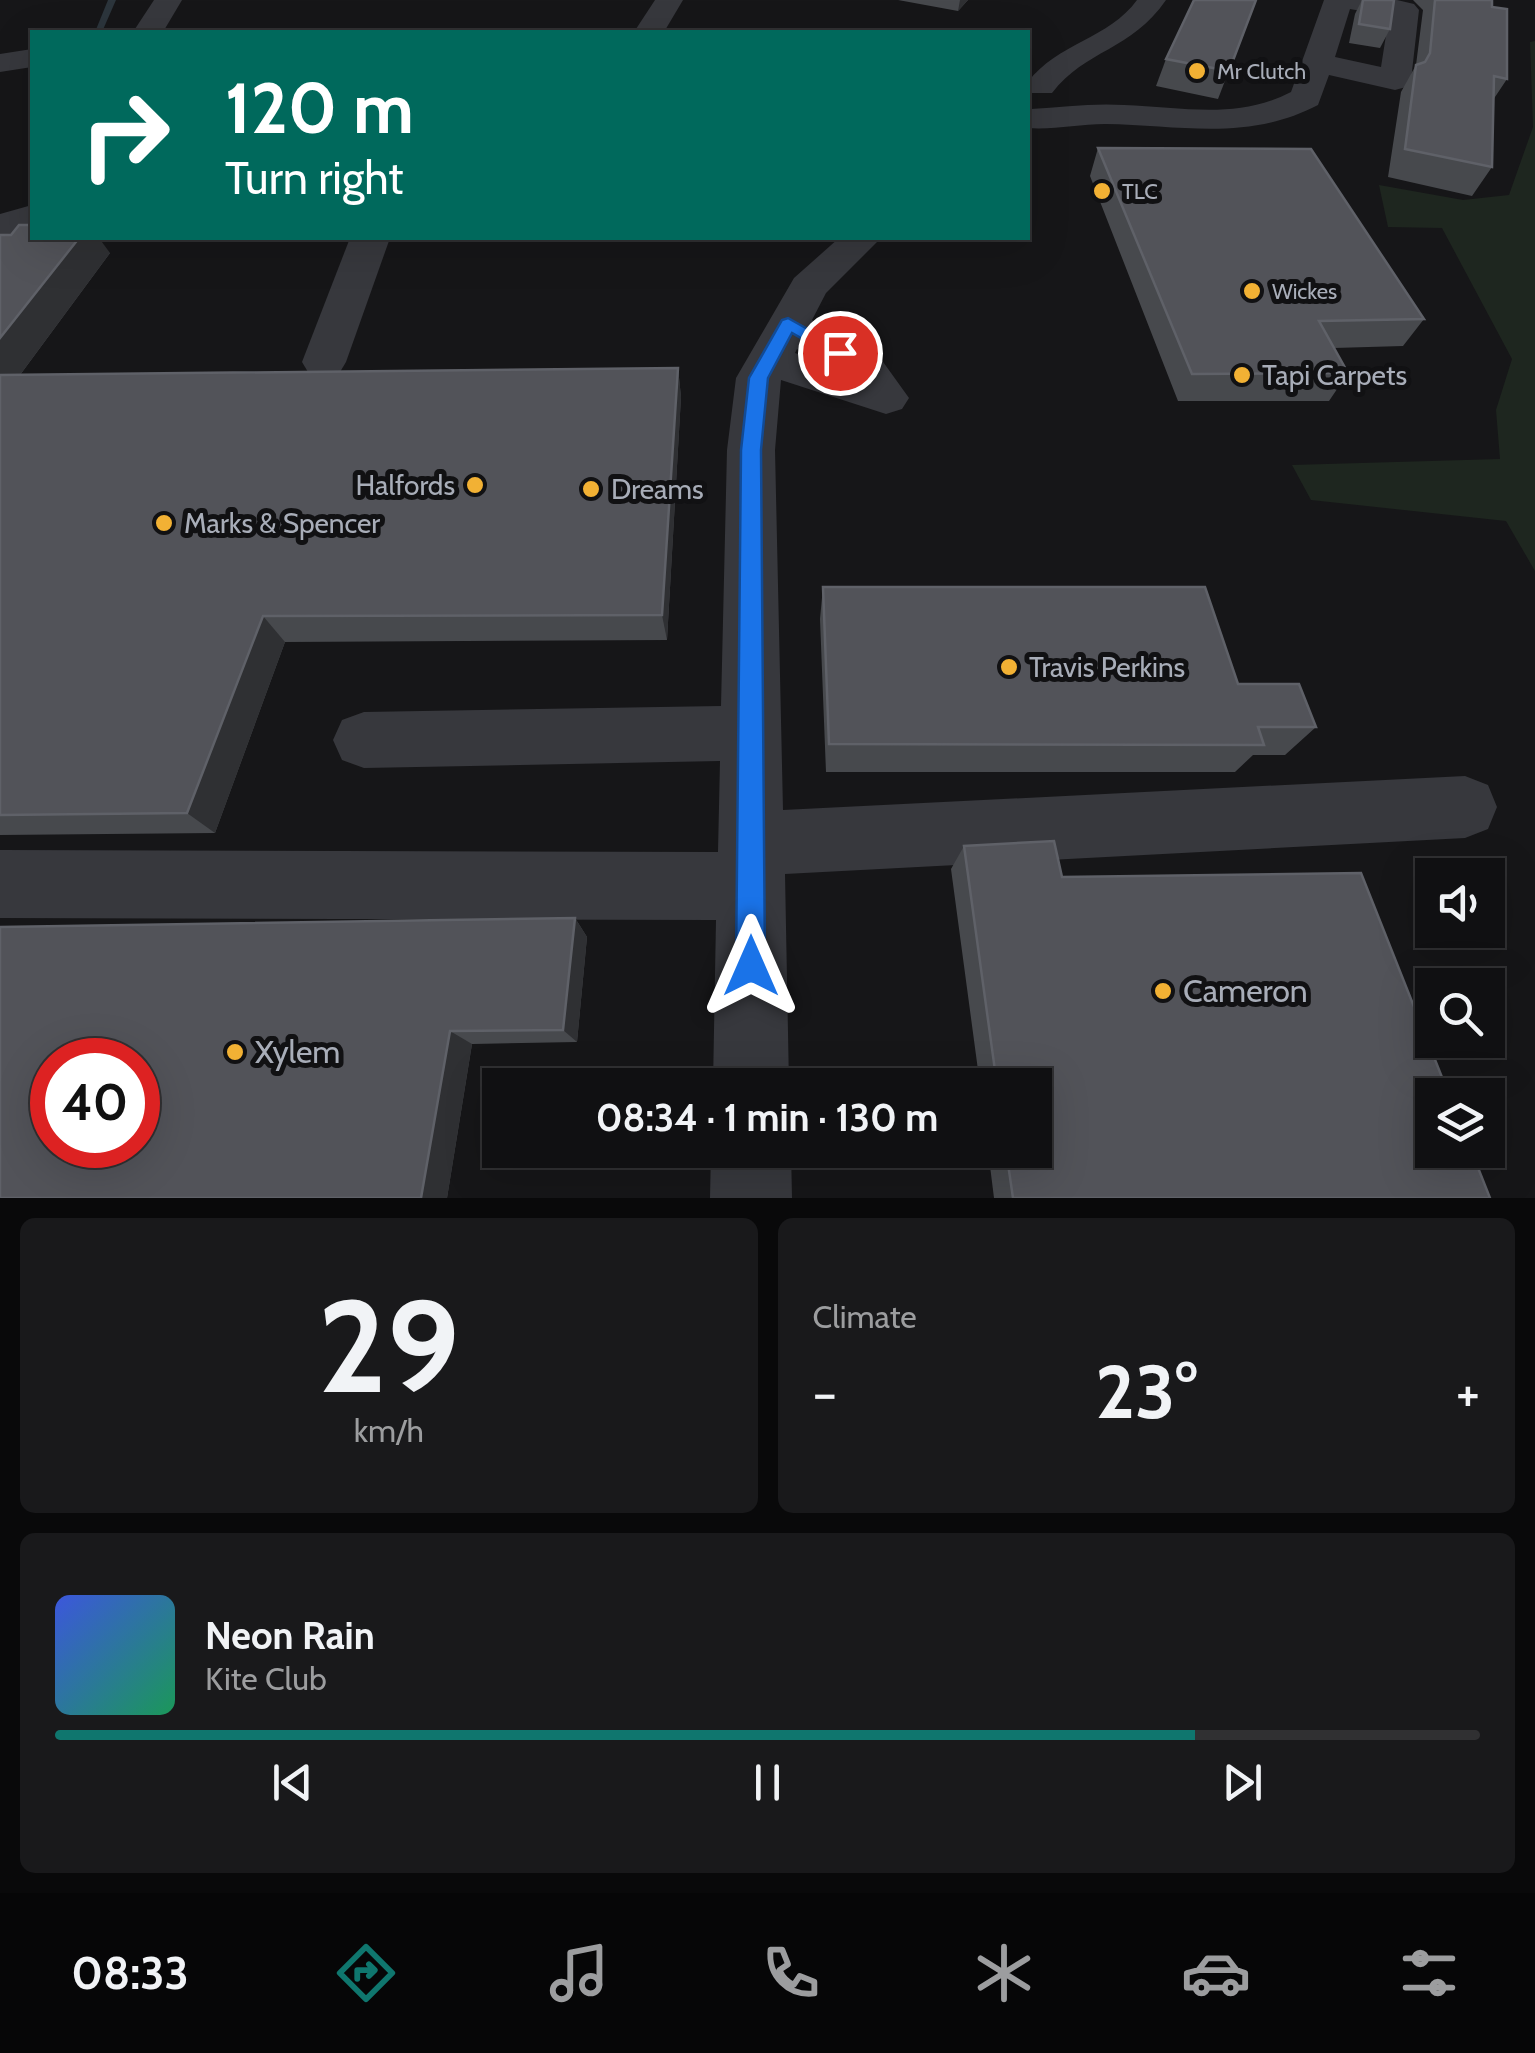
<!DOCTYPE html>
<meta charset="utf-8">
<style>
:root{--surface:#101012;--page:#19191b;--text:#f1f3f6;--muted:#9c9d9f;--line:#303032;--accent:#0f766e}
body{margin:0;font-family:Cabin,sans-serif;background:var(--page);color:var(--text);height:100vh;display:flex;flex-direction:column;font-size:38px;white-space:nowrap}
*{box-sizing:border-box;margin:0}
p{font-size:32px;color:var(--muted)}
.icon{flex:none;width:55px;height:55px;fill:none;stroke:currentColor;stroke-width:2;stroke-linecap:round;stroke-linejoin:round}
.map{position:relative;height:1198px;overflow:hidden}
.details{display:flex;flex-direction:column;gap:20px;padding:20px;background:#09090a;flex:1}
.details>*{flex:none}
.top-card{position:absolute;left:30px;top:30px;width:1000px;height:210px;border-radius:0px;box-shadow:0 10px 40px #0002,0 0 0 2px var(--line);background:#00695c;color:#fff;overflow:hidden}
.controls{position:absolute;left:1415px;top:858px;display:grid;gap:20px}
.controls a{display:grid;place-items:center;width:90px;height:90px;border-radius:0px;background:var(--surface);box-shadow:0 10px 40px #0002,0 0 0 2px var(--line);font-size:50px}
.speed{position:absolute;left:30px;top:1038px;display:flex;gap:20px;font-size:50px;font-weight:700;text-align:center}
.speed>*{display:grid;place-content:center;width:130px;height:130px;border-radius:50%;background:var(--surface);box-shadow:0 10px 40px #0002,0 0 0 2px var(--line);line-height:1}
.speed .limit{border:15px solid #d22;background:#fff;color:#111}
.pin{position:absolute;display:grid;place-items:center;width:85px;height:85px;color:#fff;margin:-42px;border:5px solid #fff;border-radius:50%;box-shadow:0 2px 10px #0007}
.me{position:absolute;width:110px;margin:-55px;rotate:0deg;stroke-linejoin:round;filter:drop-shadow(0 0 8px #0008)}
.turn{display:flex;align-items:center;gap:35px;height:210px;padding:0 30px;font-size:45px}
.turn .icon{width:130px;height:130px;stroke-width:2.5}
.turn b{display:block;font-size:70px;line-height:85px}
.big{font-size:75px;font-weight:700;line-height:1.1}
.details .widget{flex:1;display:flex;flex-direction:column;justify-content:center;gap:15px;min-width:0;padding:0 35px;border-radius:15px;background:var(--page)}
.details .dial{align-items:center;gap:0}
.dial b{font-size:130px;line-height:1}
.song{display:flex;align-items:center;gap:30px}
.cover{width:120px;height:120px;border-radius:15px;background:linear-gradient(135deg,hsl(230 70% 55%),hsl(150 70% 35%))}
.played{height:10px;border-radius:5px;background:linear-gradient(90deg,var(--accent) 80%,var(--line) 80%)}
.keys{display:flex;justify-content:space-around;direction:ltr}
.heat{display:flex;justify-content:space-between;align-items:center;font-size:55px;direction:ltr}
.details .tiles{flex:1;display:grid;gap:20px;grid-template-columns:1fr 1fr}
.widget:last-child{grid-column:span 2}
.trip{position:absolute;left:482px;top:1068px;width:570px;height:100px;border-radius:0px;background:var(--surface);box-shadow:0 10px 40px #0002,0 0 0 2px var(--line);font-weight:700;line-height:100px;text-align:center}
.menu{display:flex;height:160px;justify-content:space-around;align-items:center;background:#060607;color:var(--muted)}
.menu .icon{width:70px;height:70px}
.menu .on{color:var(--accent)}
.menu b{font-size:45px;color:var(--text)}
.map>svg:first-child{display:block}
.green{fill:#1e261f}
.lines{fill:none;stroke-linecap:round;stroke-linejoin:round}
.stream{fill:#2c353c;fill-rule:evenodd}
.minor{fill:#37383d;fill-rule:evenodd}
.wall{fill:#47494d}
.shaded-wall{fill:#2f3033}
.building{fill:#525359;stroke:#5f6168;stroke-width:2.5;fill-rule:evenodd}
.route{fill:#1a73e8;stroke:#114b97;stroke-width:2.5}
.poi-dot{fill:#f2b134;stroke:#111113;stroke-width:4}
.labels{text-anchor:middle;stroke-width:10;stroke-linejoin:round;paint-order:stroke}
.far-poi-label{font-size:22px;fill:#a8adb8;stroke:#111113;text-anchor:start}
.poi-label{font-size:28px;fill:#a8adb8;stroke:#111113;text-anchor:start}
.near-poi-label{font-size:32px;fill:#a8adb8;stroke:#111113;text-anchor:start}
</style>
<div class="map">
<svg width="1535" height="1198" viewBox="0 0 1535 1198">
<rect width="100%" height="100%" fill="#161618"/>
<path class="green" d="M 1535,41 L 1535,571 L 1506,521 L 1311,500 L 1292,465 L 1500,459 L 1496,410 L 1512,359 L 1442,228 L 1388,227 L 1379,185 L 1463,200 L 1509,195 L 1533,127 L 1530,42 Z"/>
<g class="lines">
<path class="stream" d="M 108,0 L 116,0 L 102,32 L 95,32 Z"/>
<g class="minor">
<path d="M 154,0 L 182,0 L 163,32 L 133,32 Z"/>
<path d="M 655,0 L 683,0 L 664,32 L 634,32 Z"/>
<path d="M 1137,0 L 1166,0 C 1131,51 1086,49 1052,93 L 1030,93 L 1028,82 C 1057,43 1109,39 1137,0 Z"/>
<path d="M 1324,0 L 1397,0 L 1414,4 L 1419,10 L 1411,80 L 1406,87 L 1395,90 L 1329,75 L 1318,105 C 1247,142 1181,125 1105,124 C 1079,124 1053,130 1028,128 L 1028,110 L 1031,109 C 1062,107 1093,103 1124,105 C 1183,107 1237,120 1291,92 ZM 1350,9 L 1389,16 L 1381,67 L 1335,57 Z"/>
<path d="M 32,49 L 32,67 L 0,72 L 0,54 Z"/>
<path d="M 32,205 L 32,228 L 0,238 L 0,214 Z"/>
<path d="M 350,238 L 390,238 L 346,362 L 340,372 L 324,377 L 308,372 L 302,362 Z"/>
<path d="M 839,238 L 881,238 L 826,293 L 812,320 L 881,359 L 909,398 L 902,409 L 886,414 L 781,380 L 775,450 L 783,810 L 1465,776 L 1488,785 L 1497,807 L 1488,829 L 1465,838 L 785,874 L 789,1085 L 713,1085 L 716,920 L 0,918 L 0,850 L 718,852 L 720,761 L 364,768 L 342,760 L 333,740 L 342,720 L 364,712 L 721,706 L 727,450 L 736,378 L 794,278 ZM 797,349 L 815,360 L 795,353 Z"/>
<path d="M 711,1150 L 791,1150 L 792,1198 L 710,1198 Z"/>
</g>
</g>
<g class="wall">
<path d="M 898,0 L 968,0 L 958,11 Z"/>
<path d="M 1256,0 L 1218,99 L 1156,86 L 1166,59 Z"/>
<path d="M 1362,0 L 1394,0 L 1390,29 L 1380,48 L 1349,43 L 1355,14 Z"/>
<path d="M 1413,0 L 1492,0 L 1492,7 L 1507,79 L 1493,100 L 1492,167 L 1472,196 L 1388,177 L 1401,92 L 1416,65 L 1423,10 Z"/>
<path d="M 1098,148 L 1424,319 L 1403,346 L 1334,348 L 1348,373 L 1329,401 L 1178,401 L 1090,176 Z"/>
<path d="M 0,235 L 11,235 L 110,253 L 20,375 L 678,368 L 681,397 L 667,640 L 285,642 L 215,833 L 0,835 Z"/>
<path d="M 823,587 L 1238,684 L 1316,727 L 1285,755 L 1253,755 L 1235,772 L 826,772 L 820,619 Z"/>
<path d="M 964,846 L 1062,877 L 1490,1198 L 994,1198 L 988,1150 L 1035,1150 L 1035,1085 L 980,1085 L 951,869 Z"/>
<path d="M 575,918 L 587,937 L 577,1042 L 472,1044 L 447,1198 L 0,1198 Z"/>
</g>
<g class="shaded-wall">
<path d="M 960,0 L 968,0 L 958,11 Z"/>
<path d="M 79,238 L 99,238 L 110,253 L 0,402 L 0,338 Z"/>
<path d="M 678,368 L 681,397 L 667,640 L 662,615 Z"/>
<path d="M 263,616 L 285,642 L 215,833 L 187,813 Z"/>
<path d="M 575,918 L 587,937 L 577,1042 L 563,1030 Z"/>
<path d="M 450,1031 L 472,1044 L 447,1198 L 421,1198 Z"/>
</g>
<g class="building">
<path d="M 1194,0 L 1256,0 L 1229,71 L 1166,59 Z"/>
<path d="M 1363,0 L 1394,0 L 1390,29 L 1359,24 Z"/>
<path d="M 1435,0 L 1492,0 L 1492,7 L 1507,9 L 1507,79 L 1494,76 L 1492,167 L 1405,149 L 1416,65 L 1425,62 L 1430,53 Z"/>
<path d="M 1098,148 L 1311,149 L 1424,319 L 1319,321 L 1348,373 L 1192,374 Z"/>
<path d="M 19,225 L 32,225 L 32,238 L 79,238 L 0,338 L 0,235 L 11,235 Z"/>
<path d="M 678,368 L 662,615 L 263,616 L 187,813 L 0,815 L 0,375 Z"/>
<path d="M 823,587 L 1205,587 L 1238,684 L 1299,684 L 1316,727 L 1258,727 L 1264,745 L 829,744 Z"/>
<path d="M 1054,841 L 1062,877 L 1361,873 L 1449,1095 L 1432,1095 L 1432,1150 L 1471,1150 L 1490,1198 L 1013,1198 L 1006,1150 L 1035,1150 L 1035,1085 L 997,1085 L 964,846 Z"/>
<path d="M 575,918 L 563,1030 L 450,1031 L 421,1198 L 0,1198 L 0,927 ZM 52,1060 L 138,1060 L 138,1145 L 52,1145 Z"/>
</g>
<path class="route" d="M 788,318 L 850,353 L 840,359 L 834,357 L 792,333 L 768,378 L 761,450 L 765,966 L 761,976 L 751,980 L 740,976 L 736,966 L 741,450 L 749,378 L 782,320 Z"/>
<g class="poi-dot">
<circle cx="1197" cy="71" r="10"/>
<circle cx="1102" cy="191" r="10"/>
<circle cx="1252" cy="291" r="10"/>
<circle cx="1242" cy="375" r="10"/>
<circle cx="475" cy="485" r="10"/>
<circle cx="591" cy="489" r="10"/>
<circle cx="164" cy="523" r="10"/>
<circle cx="1009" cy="667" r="10"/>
<circle cx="1163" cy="991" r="10"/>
<circle cx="235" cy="1052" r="10"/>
</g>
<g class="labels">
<g class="far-poi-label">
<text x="1217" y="79">Mr Clutch</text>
<text x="1122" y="199">TLC</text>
<text x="1272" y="299">Wickes</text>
</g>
<g class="poi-label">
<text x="1262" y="385">Tapi Carpets</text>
<text x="455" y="495" text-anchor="end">Halfords</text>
<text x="611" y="499">Dreams</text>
<text x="184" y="533">Marks &amp; Spencer</text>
<text x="1029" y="677">Travis Perkins</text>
</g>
<g class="near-poi-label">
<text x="1183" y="1002">Cameron</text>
<text x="255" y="1063">Xylem</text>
</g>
</g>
</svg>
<div class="controls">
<a><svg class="icon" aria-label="sound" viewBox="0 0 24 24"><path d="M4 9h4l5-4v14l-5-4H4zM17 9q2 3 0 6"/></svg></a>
<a><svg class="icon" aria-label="search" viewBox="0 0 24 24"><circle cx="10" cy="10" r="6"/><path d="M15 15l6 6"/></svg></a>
<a><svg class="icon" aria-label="layers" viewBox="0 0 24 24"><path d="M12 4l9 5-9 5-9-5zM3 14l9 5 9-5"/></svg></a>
</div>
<div class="speed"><div class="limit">40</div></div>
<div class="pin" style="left:840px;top:353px;background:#d93025"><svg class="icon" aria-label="arrive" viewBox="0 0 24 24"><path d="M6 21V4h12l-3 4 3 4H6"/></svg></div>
<svg class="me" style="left:751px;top:966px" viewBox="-20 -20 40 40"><path d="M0-17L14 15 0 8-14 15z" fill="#1a73e8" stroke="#fff" stroke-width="4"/></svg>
<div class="trip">08:34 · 1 min · 130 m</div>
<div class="top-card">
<div class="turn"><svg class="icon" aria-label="right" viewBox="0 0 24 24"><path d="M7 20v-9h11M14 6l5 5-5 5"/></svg><div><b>120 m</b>Turn right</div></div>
</div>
</div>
<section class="details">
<div class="tiles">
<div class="widget dial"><b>29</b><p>km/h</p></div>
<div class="widget"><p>Climate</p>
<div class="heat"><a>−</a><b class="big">23°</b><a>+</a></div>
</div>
<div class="widget">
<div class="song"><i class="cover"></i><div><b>Neon Rain</b><p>Kite Club</p></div></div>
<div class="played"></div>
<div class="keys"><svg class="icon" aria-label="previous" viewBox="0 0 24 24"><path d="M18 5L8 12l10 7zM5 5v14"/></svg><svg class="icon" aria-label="pause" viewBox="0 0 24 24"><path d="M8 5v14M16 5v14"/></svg><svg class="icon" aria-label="next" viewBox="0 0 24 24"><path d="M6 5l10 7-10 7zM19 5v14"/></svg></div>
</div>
</div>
</section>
<nav class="menu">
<b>08:33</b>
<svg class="icon on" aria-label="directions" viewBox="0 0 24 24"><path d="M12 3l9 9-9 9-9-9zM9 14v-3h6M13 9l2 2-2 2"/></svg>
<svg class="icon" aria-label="music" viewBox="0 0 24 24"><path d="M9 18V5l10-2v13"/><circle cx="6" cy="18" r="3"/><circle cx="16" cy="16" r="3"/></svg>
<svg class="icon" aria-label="phone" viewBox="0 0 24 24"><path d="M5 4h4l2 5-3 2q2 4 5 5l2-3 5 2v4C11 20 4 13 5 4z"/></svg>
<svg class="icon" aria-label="climate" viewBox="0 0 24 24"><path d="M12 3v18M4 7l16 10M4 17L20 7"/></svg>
<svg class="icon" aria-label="car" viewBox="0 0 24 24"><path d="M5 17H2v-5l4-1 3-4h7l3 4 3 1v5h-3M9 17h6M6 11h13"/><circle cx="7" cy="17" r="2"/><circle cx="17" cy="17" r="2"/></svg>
<svg class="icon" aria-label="filters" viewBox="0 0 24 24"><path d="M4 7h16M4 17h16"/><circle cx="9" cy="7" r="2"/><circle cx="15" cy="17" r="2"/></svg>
</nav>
